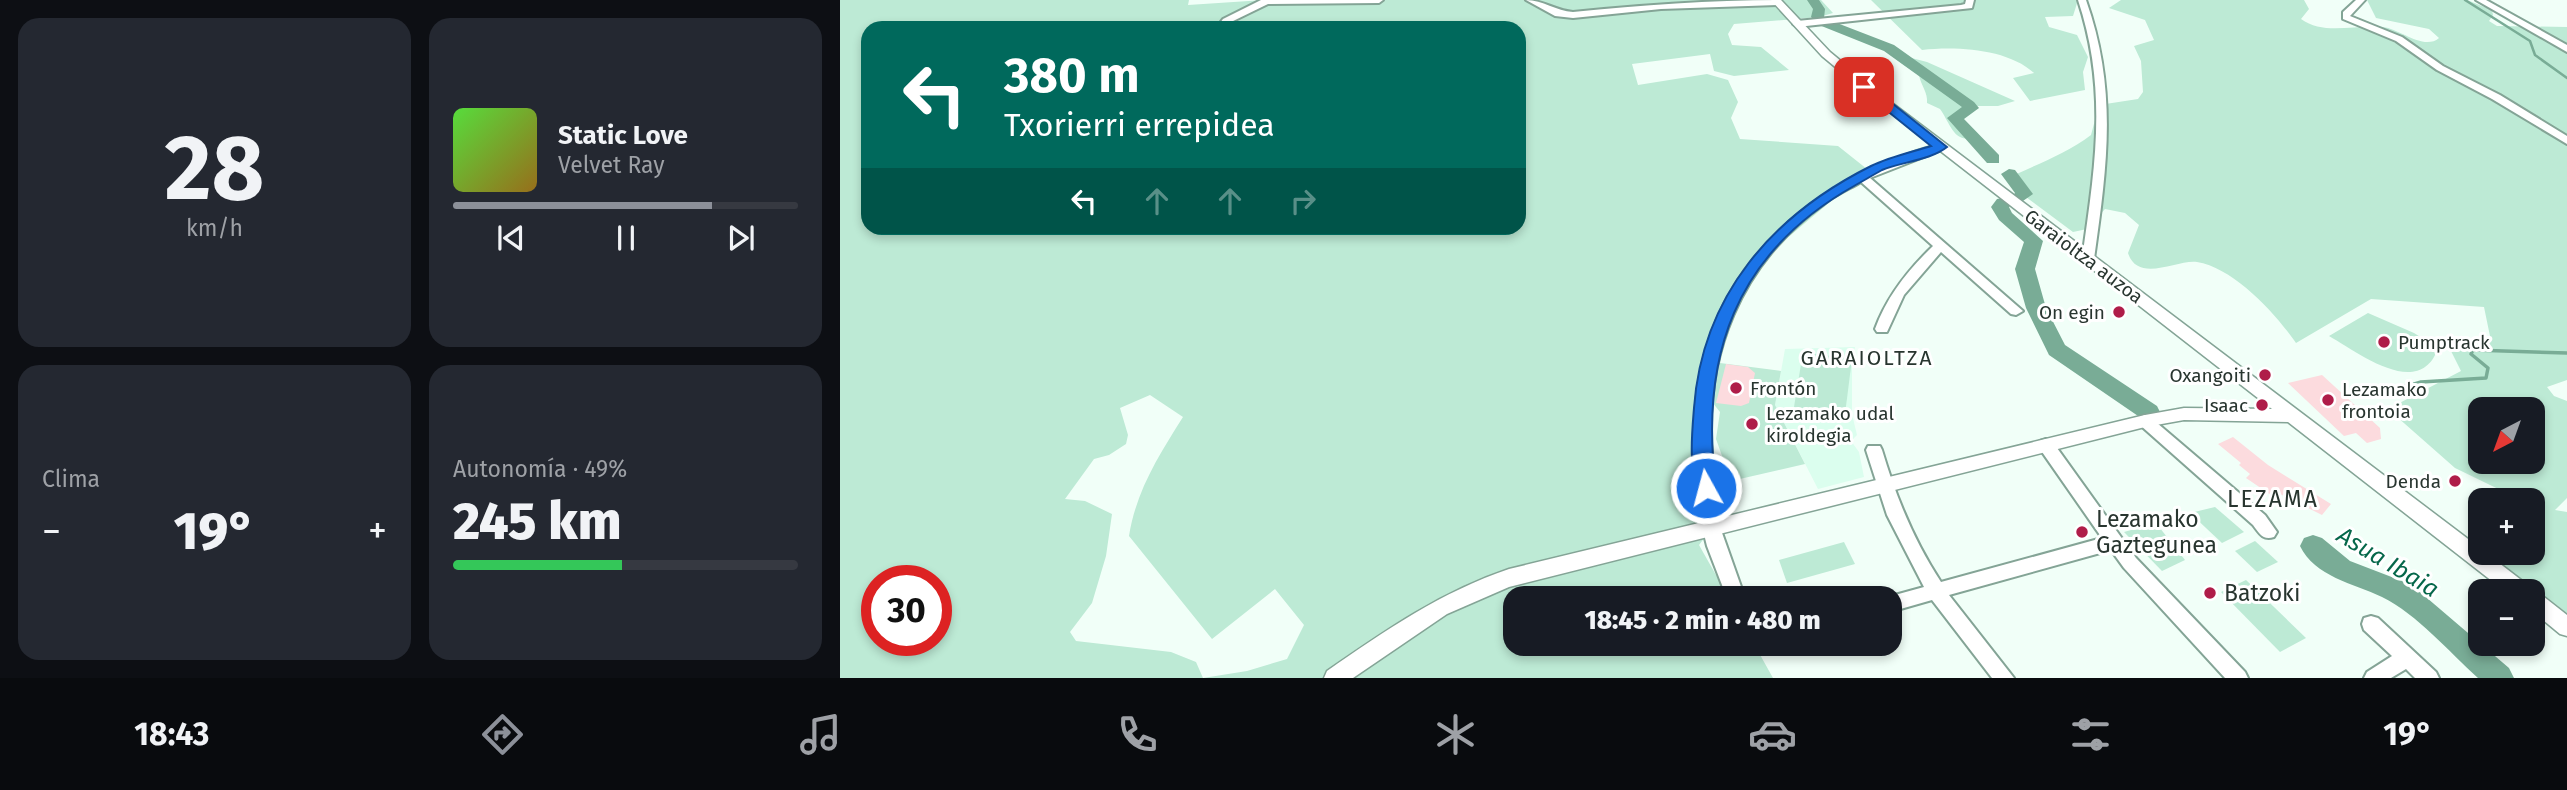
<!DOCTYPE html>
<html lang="es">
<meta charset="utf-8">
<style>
:root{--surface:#171b24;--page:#242831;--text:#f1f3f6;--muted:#9ea1a6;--line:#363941;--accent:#8c9099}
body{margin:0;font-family:"Fira Sans",sans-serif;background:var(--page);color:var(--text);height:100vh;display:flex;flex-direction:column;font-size:26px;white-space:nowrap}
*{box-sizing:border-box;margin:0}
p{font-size:23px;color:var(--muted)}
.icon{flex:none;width:38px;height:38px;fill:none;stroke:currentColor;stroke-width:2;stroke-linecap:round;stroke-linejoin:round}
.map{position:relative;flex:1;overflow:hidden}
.details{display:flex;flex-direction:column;gap:18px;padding:18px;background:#0d0f14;width:840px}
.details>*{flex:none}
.banner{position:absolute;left:21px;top:21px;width:665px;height:214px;border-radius:21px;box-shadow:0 4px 10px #0003;background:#00695c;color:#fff;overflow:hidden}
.needle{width:46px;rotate:221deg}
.buttons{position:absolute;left:1628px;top:397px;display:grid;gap:14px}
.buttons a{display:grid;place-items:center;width:77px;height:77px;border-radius:14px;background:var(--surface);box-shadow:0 4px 10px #0003;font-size:35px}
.speed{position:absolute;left:21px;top:565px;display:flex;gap:14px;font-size:35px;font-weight:700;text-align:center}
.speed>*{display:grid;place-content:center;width:91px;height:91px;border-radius:50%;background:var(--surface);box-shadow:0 4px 10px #0003;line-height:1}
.speed .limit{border:10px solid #d22;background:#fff;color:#111}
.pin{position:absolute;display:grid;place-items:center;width:60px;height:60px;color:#fff;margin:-30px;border-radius:14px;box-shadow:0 4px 10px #0006}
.me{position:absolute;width:77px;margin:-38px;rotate:353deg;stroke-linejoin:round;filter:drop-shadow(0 0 5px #0008)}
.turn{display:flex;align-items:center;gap:24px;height:147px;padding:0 28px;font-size:32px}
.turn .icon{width:91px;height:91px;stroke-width:2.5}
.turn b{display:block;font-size:49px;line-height:60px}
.lanes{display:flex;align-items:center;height:66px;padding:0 28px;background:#0003;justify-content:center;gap:35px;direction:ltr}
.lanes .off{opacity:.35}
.big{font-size:52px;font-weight:800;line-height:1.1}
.details .tile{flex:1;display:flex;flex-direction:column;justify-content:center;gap:10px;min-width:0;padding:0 24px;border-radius:21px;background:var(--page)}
.details .dial{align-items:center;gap:0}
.dial b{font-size:91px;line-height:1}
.song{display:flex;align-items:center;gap:21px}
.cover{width:84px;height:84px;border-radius:10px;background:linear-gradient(135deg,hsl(110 70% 55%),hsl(40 70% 35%))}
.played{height:7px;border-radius:4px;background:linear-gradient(90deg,var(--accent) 75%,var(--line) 75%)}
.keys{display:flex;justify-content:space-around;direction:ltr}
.heat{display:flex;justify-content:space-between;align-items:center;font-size:38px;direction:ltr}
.charge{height:10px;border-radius:5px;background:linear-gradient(90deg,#34c759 49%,var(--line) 0)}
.details .tiles{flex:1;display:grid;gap:18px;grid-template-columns:repeat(2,1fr)}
.trip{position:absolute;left:663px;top:586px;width:399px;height:70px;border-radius:21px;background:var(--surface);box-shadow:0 4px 10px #0003;font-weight:800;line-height:70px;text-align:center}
.tabs{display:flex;height:112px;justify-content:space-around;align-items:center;background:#090b0e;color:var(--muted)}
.tabs .icon{width:49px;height:49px}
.tabs .on{color:var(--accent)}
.tabs b{font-size:32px;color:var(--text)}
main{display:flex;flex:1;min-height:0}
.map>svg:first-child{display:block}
.built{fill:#dbfeee}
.green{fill:#bdead5;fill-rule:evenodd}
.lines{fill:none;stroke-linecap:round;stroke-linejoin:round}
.stream-far2{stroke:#79ac96;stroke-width:2.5}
.stream-far1{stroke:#79ac96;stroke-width:3.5}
.stream{stroke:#79ac96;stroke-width:4.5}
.river{fill:#79ac96;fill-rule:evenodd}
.building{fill:#fcdbde}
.minor-casing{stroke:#84a496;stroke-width:4}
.tertiary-casing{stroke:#84a496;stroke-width:3}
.minor{fill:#fff;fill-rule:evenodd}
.tertiary{fill:#fff;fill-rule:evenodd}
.route{fill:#1a73e8;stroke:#114b97;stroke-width:2}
.poi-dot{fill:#af1d49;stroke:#fff;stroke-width:2.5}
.labels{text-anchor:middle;stroke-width:6;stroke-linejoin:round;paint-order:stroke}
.street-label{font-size:19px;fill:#28352f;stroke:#fff}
.poi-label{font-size:19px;fill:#28352f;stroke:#fff;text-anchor:end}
.neighbourhood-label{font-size:21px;letter-spacing:2px;fill:#28352f;stroke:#fff}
.quarter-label{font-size:23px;letter-spacing:2px;fill:#28352f;stroke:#fff}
.near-poi-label{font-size:23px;fill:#28352f;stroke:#fff;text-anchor:start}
.near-water-label{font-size:24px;font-style:italic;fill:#06674a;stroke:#fff}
</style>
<main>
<section class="details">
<div class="tiles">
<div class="tile dial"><b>28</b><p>km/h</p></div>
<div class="tile">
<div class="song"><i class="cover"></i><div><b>Static Love</b><p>Velvet Ray</p></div></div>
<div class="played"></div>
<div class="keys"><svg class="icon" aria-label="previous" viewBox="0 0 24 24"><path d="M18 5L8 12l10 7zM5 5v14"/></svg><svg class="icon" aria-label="pause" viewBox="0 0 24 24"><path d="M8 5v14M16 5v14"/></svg><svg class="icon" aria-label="next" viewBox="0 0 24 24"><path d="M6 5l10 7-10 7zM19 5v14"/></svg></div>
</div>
<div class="tile"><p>Clima</p>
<div class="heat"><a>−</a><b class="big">19°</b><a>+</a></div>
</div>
<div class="tile"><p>Autonomía · 49%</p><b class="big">245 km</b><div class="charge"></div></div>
</div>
</section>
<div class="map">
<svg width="1727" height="678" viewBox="0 0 1727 678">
<rect width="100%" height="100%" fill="#f1fff8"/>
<path class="built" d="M 1015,347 L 1012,359 L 1012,414 L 1017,435 L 1011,441 L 1019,452 L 1024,477 L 978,489 L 935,405 L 945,349 Z"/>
<g class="green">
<path d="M 0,0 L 349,0 L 348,5 L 424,0 L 981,0 L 993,13 L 979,17 L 894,24 L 888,34 L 892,45 L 921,47 L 949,70 L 894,76 L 874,71 L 870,54 L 792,64 L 798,85 L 867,74 L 888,80 L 898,102 L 891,118 L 900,139 L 998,146 L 1032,173 L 1003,191 L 946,239 L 927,258 L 884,318 L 856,418 L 855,448 L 878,520 L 859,545 L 889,598 L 676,598 L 676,644 L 914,644 L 933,678 L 0,678 ZM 28,28 L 679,28 L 679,228 L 28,228 ZM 310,395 L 343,417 C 319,455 296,491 289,536 L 372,639 L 435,589 L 464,625 L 447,659 L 407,671 L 363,678 L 356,662 L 331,652 L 236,641 L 230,632 L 252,603 L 266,556 L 272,514 L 245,501 L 225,499 L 254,459 L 269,455 L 286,444 L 288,435 L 280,408 ZM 37,581 L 96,581 L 96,640 L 37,640 Z"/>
<path d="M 1031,0 L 1238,0 L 1233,16 L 1205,17 L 1209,27 L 1237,35 L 1248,57 L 1243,72 L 1245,90 L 1190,101 L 1173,78 L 1194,73 C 1168,49 1117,46 1082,50 Z"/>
<path d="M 1281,0 L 1464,0 L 1469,9 L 1461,19 C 1484,36 1516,24 1543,27 C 1560,29 1584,51 1599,38 L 1589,29 L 1536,18 L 1527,0 L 1627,0 L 1652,10 L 1653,15 L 1649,21 L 1657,26 L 1727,27 L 1727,380 L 1707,387 L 1714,396 L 1727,401 L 1727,498 L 1715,510 L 1727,512 L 1727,613 L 1645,553 L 1692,553 L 1692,500 L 1681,500 L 1615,468 L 1548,409 L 1621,371 L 1607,343 L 1615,338 L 1651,341 L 1644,307 L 1531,299 L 1456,343 C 1436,314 1394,268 1357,262 C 1338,259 1298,284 1288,253 L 1299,225 L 1285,213 L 1265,209 L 1247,229 L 1233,232 L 1186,197 L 1172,176 C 1198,164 1227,153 1251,135 L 1259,105 L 1298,99 L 1303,92 L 1301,61 L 1294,46 L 1314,40 L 1305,20 L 1269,8 ZM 1640,410 L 1692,410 L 1692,462 L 1640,462 Z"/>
<path d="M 1056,54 L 1087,62 L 1175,101 L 1158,106 L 1133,106 L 1119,117 L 1138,134 C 1115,149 1110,122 1100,109 L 1087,103 C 1088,92 1081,86 1079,75 L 1061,63 Z"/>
<path d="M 1528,313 L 1574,333 L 1598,348 C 1580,401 1517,352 1489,336 Z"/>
<path d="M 963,352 L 1012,359 L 1005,414 L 954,407 Z"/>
<path d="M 880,363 L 941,371 L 935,405 L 965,464 L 891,481 L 876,439 L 880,412 L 872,402 Z"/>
<path d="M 1375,507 L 1404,532 L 1382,543 L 1350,513 Z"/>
<path d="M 1316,523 L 1345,560 L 1322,571 L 1284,532 Z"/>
<path d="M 1415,541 L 1438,562 L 1417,572 L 1395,551 Z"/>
<path d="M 1004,542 L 1015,564 L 947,583 L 939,560 Z"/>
<path d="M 1406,580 L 1466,638 L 1440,652 L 1381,592 Z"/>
</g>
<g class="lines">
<path class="stream-far2" d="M 1625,0 L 1690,41 L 1695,55 L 1727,78"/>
<path class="stream-far1" d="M 1561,388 L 1581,382 L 1646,378 L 1648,368 L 1631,354 L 1633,350 L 1727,353"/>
<path class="stream" d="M 1539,395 L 1567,386"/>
<g class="river">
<path d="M 967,0 L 979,0 L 985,9 L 984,18 L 1054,45 L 1134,102 L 1139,108 L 1124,119 L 1159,155 L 1159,163 L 1147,163 L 1107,118 L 1122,107 L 1044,51 L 979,25 L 971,17 L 973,9 Z"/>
<path d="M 1169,169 L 1175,170 L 1193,194 L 1180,203 L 1171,198 L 1175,193 L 1161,174 Z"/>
<path d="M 1163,198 L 1172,203 L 1169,207 L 1172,213 L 1203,241 L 1195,269 L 1206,308 L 1225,345 L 1317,406 L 1320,412 L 1317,418 L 1301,418 L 1209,355 L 1186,308 L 1175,269 L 1184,242 L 1159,220 L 1151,207 L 1157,199 Z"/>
<path d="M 1473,535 L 1482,538 L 1510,561 L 1562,581 L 1580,592 L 1669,668 L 1674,678 L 1638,678 C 1608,651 1578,615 1542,597 C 1513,583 1475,577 1460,546 L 1464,538 Z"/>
</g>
</g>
<g class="building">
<path d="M 886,364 L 908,367 L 915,373 L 909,403 L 901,406 L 876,403 Z"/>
<path d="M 1482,375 L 1540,428 L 1541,439 L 1527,443 L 1516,433 L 1504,436 L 1448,383 Z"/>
<path d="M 1393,437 L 1428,465 L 1491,504 L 1482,515 L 1436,492 L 1431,495 L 1406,478 L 1410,474 L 1399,465 L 1401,463 L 1378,444 Z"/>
</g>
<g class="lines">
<g class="minor-casing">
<g id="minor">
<path d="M 421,0 L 543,0 L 539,3 L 428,4 L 389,23 L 385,28 L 376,28 L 383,19 Z"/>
<path d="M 686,0 C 703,0 716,11 733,12 C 802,5 870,0 939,0 L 941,2 L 937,5 L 821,9 L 733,18 L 715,16 Z"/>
<path d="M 1126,0 L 1134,0 L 1132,8 L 957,27 L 953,24 L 957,21 L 1121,5 L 1125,4 Z"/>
<path d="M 1238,0 L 1246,0 C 1278,90 1267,167 1254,259 L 1248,263 L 1242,259 C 1255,167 1268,90 1238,0 Z"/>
<path d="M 1516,0 L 1525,0 L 1510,16 L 1562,37 L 1603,66 L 1660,95 L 1727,136 L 1727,144 L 1652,99 L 1597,70 L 1556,41 L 1503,19 L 1503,12 Z"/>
<path d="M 1636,0 L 1646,0 L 1727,45 L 1727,52 Z"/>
<path d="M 1100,144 L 1105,147 L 1104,149 L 1030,178 L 1183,311 L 1176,315 L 1171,314 L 1101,252 L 1064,295 L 1047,332 L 1037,332 L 1035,329 C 1047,296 1068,270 1093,246 L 1021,182 C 1009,189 995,195 984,204 C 900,264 864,355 872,456 C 873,479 880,503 885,525 L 881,530 L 905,598 L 887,598 L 867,546 L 862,526 L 867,521 C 859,479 851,436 857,394 C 874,259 977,178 1100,144 Z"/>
<path d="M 1305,415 L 1310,417 L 1425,515 L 1437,532 L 1434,537 C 1423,541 1419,533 1413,525 L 1300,425 L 1297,421 L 1300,417 Z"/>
<path d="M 1206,439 L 1212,441 L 1296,558 L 1405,672 L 1408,678 L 1385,678 L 1284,568 L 1271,550 L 1109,595 L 1174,678 L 1152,678 L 1092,600 L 1050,612 L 1050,598 L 1044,598 L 1084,587 L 1047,515 L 1026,450 L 1028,446 L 1040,446 L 1042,450 C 1056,497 1074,541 1101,582 L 1262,538 L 1200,449 L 1198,445 L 1200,441 Z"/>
<path d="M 1531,616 L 1538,618 L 1596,672 L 1599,678 L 1575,678 L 1566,669 L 1551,678 L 1524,678 L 1527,672 L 1552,656 L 1524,630 L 1522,624 L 1524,618 Z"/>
</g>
</g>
<g class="tertiary-casing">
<path id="tertiary" d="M 931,0 L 941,0 L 990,52 L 1048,100 L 1640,548 L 1640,553 L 1646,553 L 1689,586 L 1691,590 L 1699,593 L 1727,615 L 1727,636 L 1720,634 L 1692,611 L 1692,592 L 1666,592 L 1448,422 L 1344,420 L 1305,427 L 669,587 L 607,614 L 513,678 L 484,678 L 487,671 C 546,630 601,592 669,569 L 1305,415 L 1344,408 L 1432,409 L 1040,104 L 982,56 Z"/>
</g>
<use href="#minor" class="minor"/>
<use href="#tertiary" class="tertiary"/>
</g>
<path class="route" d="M 1020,84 L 1028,84 L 1107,147 C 1091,160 1061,162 1042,170 C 1033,175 1023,181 1014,186 C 895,253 859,357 876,488 L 866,495 L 860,493 C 848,470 852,433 854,408 C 862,295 933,215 1031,166 C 1049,157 1072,152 1091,146 L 1020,89 Z"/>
<g class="poi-dot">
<circle cx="1279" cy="312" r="7"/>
<circle cx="1544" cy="342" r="7"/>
<circle cx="1425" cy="375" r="7"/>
<circle cx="896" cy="388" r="7"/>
<circle cx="1488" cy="400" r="7"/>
<circle cx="1422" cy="405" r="7"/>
<circle cx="912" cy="424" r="7"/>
<circle cx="1615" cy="481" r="7"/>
<circle cx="1242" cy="532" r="7"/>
<circle cx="1370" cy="593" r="7"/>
</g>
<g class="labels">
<g class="street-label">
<text transform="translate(1244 256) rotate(37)" y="7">Garaioltza auzoa</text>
</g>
<g class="poi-label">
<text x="1265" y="319">On egin</text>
<text x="1558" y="349" text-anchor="start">Pumptrack</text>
<text x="1411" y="382">Oxangoiti</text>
<text x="910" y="395" text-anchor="start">Frontón</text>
<text x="1502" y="396" text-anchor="start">Lezamako<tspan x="1502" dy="22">frontoia</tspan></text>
<text x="1408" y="412">Isaac</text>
<text x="926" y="420" text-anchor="start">Lezamako udal<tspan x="926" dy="22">kiroldegia</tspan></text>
<text x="1601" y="488">Denda</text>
</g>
<g class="neighbourhood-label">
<text x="1027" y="365">GARAIOLTZA</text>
</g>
<g class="quarter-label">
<text x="1433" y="507">LEZAMA</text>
</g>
<g class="near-poi-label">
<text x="1256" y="527">Lezamako<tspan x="1256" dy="26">Gaztegunea</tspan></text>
<text x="1384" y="601">Batzoki</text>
</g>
<g class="near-water-label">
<text transform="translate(1548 562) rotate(31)" y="8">Asua Ibaia</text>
</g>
</g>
</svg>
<div class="buttons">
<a><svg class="needle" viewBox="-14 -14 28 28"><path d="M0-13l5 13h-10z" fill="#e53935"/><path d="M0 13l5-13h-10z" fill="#9ea1a6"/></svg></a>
<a>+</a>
<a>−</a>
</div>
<div class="speed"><div class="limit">30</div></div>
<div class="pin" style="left:1024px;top:87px;background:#d93025"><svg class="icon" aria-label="arrive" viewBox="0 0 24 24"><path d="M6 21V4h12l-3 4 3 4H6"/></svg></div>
<svg class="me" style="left:866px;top:488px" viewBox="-20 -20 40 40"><circle r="17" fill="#1a73e8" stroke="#fff" stroke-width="3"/><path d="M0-11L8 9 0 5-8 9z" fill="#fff"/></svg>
<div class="trip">18:45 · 2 min · 480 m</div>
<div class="banner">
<div class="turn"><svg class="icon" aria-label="left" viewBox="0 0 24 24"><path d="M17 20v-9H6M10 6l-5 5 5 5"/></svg><div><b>380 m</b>Txorierri errepidea</div></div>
<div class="lanes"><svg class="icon" aria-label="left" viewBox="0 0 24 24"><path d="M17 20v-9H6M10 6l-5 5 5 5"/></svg><svg class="icon off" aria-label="ahead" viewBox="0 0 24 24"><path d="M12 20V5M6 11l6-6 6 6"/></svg><svg class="icon off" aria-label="ahead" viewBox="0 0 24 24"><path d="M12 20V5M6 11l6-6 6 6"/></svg><svg class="icon off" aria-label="right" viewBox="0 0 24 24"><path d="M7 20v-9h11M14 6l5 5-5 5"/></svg></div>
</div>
</div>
</main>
<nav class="tabs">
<b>18:43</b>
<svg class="icon on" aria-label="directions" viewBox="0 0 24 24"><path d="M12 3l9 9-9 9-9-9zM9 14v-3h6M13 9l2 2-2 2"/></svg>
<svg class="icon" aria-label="music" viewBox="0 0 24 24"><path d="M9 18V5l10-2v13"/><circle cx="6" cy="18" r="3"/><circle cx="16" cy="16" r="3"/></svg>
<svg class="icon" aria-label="phone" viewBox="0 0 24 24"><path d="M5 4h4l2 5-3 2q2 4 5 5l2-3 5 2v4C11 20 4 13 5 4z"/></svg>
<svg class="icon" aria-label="climate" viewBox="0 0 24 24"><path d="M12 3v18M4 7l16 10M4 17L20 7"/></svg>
<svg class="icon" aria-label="car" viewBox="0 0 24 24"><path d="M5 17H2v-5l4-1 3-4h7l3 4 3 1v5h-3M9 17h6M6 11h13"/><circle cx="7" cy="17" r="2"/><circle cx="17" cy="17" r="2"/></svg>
<svg class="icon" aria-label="filters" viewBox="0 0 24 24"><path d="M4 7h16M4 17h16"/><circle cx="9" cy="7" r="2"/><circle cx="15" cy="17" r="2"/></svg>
<b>19°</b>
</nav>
